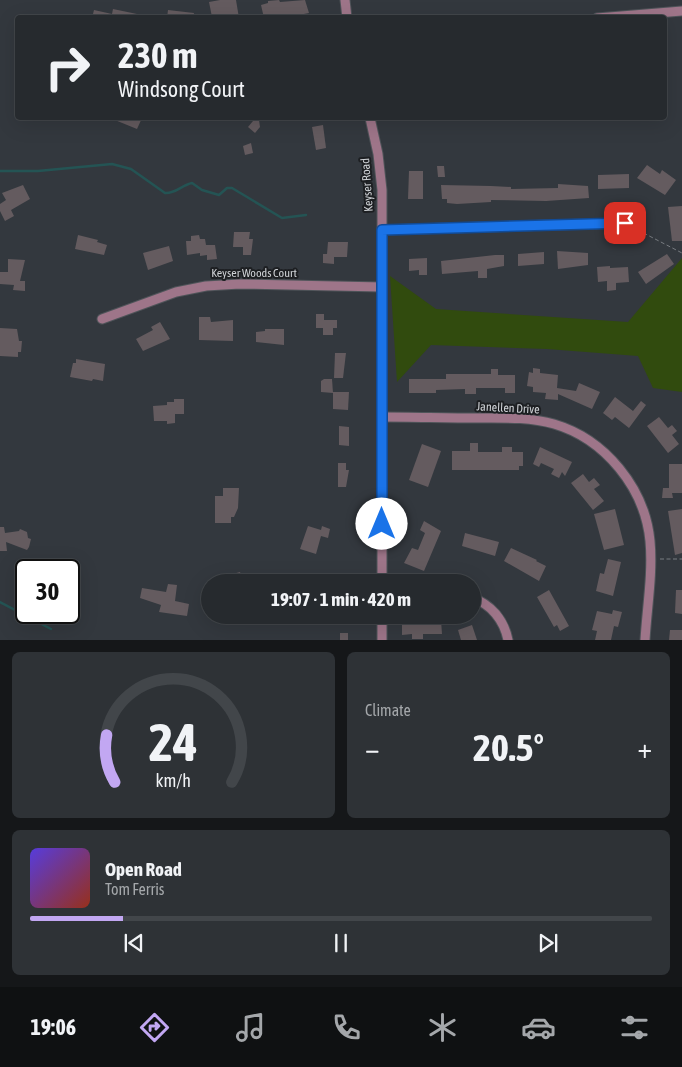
<!DOCTYPE html>
<meta charset="utf-8">
<style>
:root{--surface:#262a2e;--page:#2e3236;--text:#f1f3f6;--muted:#a4a7aa;--line:#42464a;--accent:#c2a7f2}
body{margin:0;font-family:"Asap Condensed",sans-serif;background:var(--page);color:var(--text);height:100vh;display:flex;flex-direction:column;font-size:19px;white-space:nowrap}
*{box-sizing:border-box;margin:0}
p{font-size:16px;color:var(--muted)}
.icon{flex:none;width:28px;height:28px;fill:none;stroke:currentColor;stroke-width:2;stroke-linecap:round;stroke-linejoin:round}
.map{position:relative;height:640px;overflow:hidden}
.panel{display:flex;flex-direction:column;gap:12px;padding:12px;background:#151719;flex:1}
.panel>*{flex:none}
.guide{position:absolute;left:15px;top:15px;width:652px;height:105px;border-radius:5px;box-shadow:0 5px 20px #0002,0 0 0 1px var(--line);background:#262a2e;color:var(--text);overflow:hidden}
.speed{position:absolute;left:15px;top:559px;display:flex;gap:10px;font-size:25px;font-weight:700;text-align:center}
.speed>*{display:grid;place-content:center;width:65px;height:65px;border-radius:50%;background:var(--surface);box-shadow:0 5px 20px #0002,0 0 0 1px var(--line);line-height:1}
.speed .limit{border:2px solid #111;border-radius:8px;background:#fff;color:#111}
.pin{position:absolute;display:grid;place-items:center;width:42px;height:42px;color:#fff;margin:-21px;border-radius:10px;box-shadow:0 2px 8px #0006}
.me{position:absolute;width:55px;margin:-28px;rotate:0deg;stroke-linejoin:round;filter:drop-shadow(0 0 4px #0008)}
.turn{display:flex;align-items:center;gap:18px;height:105px;padding:0 20px;font-size:22px}
.turn .icon{width:65px;height:65px;stroke-width:2.5}
.turn b{display:block;font-size:35px;line-height:42px}
.big{font-size:38px;font-weight:700;line-height:1.1}
.panel .widget{flex:1;display:flex;flex-direction:column;justify-content:center;gap:8px;min-width:0;padding:0 18px;border-radius:8px;background:var(--page)}
.panel .dial{align-items:center;gap:0}
.dial svg{height:130px;overflow:visible;fill:none;stroke:var(--line);stroke-width:7;stroke-linecap:round;text-anchor:middle}
.dial text{fill:var(--text);stroke:none}
.song{display:flex;align-items:center;gap:15px}
.cover{width:60px;height:60px;border-radius:8px;background:linear-gradient(135deg,hsl(250 70% 55%),hsl(10 70% 35%))}
.played{height:5px;border-radius:2px;background:linear-gradient(90deg,var(--accent) 15%,var(--line) 15%)}
.keys{display:flex;justify-content:space-around;direction:ltr}
.heat{display:flex;justify-content:space-between;align-items:center;font-size:28px;direction:ltr}
.panel .tiles{flex:1;display:grid;gap:12px;grid-template-columns:1fr 1fr}
.widget:last-child{grid-column:span 2}
.trip{position:absolute;left:201px;top:574px;width:280px;height:50px;border-radius:25px;background:var(--surface);box-shadow:0 5px 20px #0002,0 0 0 1px var(--line);font-weight:700;line-height:50px;text-align:center}
.dock{display:flex;height:80px;justify-content:space-around;align-items:center;background:#0f1112;color:var(--muted)}
.dock .icon{width:35px;height:35px}
.dock .current{color:var(--accent)}
.dock b{font-size:22px;color:var(--text)}
.map>svg:first-child{display:block}
.green{fill:#314b0e}
.lines{fill:none;stroke-linecap:round;stroke-linejoin:round}
.stream{stroke:#245454;stroke-width:2.5}
.building{fill:#645b5f}
.street-casing{stroke:#4f5459;stroke-width:11}
.path{stroke:#787c81;stroke-width:1;stroke-dasharray:4 2.5;stroke-linecap:butt}
.street{stroke:#9e7589;stroke-width:9}
.route-casing{stroke:#114b97;stroke-width:12}
.route{stroke:#1a73e8;stroke-width:9}
.labels{text-anchor:middle;stroke-width:4;stroke-linejoin:round;paint-order:stroke}
.street-label{font-size:12px;fill:#cfd2d6;stroke:#1d1f22}
</style>
<div class="map">
<svg width="682" height="640" viewBox="0 0 682 640">
<rect width="100%" height="100%" fill="#33383e"/>
<path class="green" d="M 682,258 L 682,392 L 653,388 L 638,356 L 547,349 L 431,345 L 397,382 L 390,276 L 436,309 L 628,322 Z"/>
<g class="lines">
<g class="stream">
<path d="M 0,171 L 38,171 L 112,164 L 131,169 L 165,193 C 175,194 182,185 192,183 L 202,190 L 219,195 L 227,188 L 232,188 L 282,218 L 306,215"/>
<path d="M 0,602 L 51,629"/>
</g>
</g>
<g class="building">
<path d="M 220,0 L 236,0 L 239,18 L 229,18 L 229,15 L 212,17 L 209,2 Z"/>
<path d="M 279,0 L 280,2 L 305,0 L 309,13 L 283,18 L 264,18 L 261,5 L 268,3 L 268,1 Z"/>
<path d="M 113,9 L 137,14 L 137,18 L 92,18 L 94,10 L 112,14 Z"/>
<path d="M 168,10 L 194,13 L 193,18 L 167,18 Z"/>
<path d="M 110,118 L 142,118 L 137,129 Z"/>
<path d="M 259,120 L 260,127 L 255,133 L 248,127 L 253,121 Z"/>
<path d="M 323,125 L 326,148 L 316,150 L 312,127 Z"/>
<path d="M 251,143 L 253,153 L 245,155 L 243,146 Z"/>
<path d="M 647,165 L 660,174 L 662,170 L 676,180 L 665,195 L 637,178 Z"/>
<path d="M 437,166 L 444,166 L 445,177 L 438,177 Z"/>
<path d="M 409,171 L 423,171 L 423,199 L 408,199 Z"/>
<path d="M 629,174 L 629,188 L 598,189 L 598,175 Z"/>
<path d="M 558,184 L 588,186 L 589,198 L 546,201 L 491,200 L 491,202 L 457,204 L 447,203 L 447,199 L 442,199 L 441,185 L 491,186 L 511,187 L 511,189 L 558,188 Z"/>
<path d="M 23,185 L 30,199 L 11,210 L 14,216 L 5,221 L 0,211 L 0,204 L 6,200 L 2,193 Z"/>
<path d="M 682,206 L 682,241 L 672,241 L 668,207 Z"/>
<path d="M 234,232 L 250,232 L 249,239 L 253,239 L 251,255 L 243,255 L 243,247 L 233,247 Z"/>
<path d="M 78,235 L 98,240 L 97,242 L 107,245 L 104,255 L 75,249 Z"/>
<path d="M 199,235 L 200,239 L 205,239 L 206,245 L 215,245 L 217,259 L 207,260 L 207,255 L 200,256 L 200,253 L 187,255 L 186,241 L 191,241 L 191,236 Z"/>
<path d="M 328,242 L 348,242 L 347,257 L 334,257 L 334,264 L 323,263 L 323,254 L 327,254 Z"/>
<path d="M 169,246 L 173,261 L 148,270 L 143,253 Z"/>
<path d="M 557,251 L 588,253 L 588,265 L 558,269 Z"/>
<path d="M 544,252 L 544,264 L 518,266 L 518,254 Z"/>
<path d="M 667,254 L 674,264 L 646,284 L 638,272 Z"/>
<path d="M 495,255 L 504,255 L 504,266 L 487,269 L 487,278 L 478,278 L 478,271 L 442,274 L 441,261 Z"/>
<path d="M 427,258 L 427,275 L 419,275 L 419,270 L 409,271 L 409,259 Z"/>
<path d="M 8,259 L 25,260 L 20,281 L 25,281 L 25,291 L 13,290 L 14,285 L 0,284 L 0,272 L 8,272 Z"/>
<path d="M 610,266 L 610,268 L 628,267 L 629,282 L 616,283 L 616,290 L 607,291 L 607,281 L 598,282 L 597,267 Z"/>
<path d="M 316,314 L 324,314 L 324,320 L 337,320 L 337,328 L 333,328 L 333,335 L 323,335 L 323,328 L 316,328 Z"/>
<path d="M 199,317 L 210,317 L 211,322 L 233,320 L 233,341 L 199,340 Z"/>
<path d="M 160,322 L 170,339 L 143,351 L 136,339 L 153,330 L 151,327 Z"/>
<path d="M 0,328 L 17,329 L 19,341 L 22,341 L 21,352 L 18,352 L 18,357 L 0,356 Z"/>
<path d="M 265,329 L 284,329 L 284,345 L 256,342 L 256,332 L 265,331 Z"/>
<path d="M 335,353 L 346,353 L 343,378 L 334,378 Z"/>
<path d="M 76,359 L 105,364 L 103,381 L 93,379 L 92,381 L 70,377 L 73,363 L 76,363 Z"/>
<path d="M 533,368 L 540,369 L 540,373 L 558,375 L 557,388 L 576,391 L 579,383 L 600,392 L 592,409 L 558,394 L 558,400 L 545,399 L 546,393 L 533,392 L 533,387 L 527,386 L 529,372 L 533,373 Z"/>
<path d="M 491,369 L 498,369 L 498,375 L 515,375 L 515,393 L 505,393 L 505,388 L 476,388 L 476,394 L 465,394 L 465,389 L 436,390 L 436,393 L 409,393 L 409,379 L 446,379 L 446,374 L 491,374 Z"/>
<path d="M 324,379 L 332,379 L 333,393 L 321,392 L 321,381 Z"/>
<path d="M 333,392 L 349,392 L 348,410 L 333,409 Z"/>
<path d="M 615,397 L 633,411 L 641,401 L 646,405 L 629,428 L 615,417 L 612,420 L 603,413 Z"/>
<path d="M 174,399 L 184,399 L 184,414 L 175,414 L 175,423 L 167,424 L 167,421 L 154,421 L 153,406 L 167,405 L 167,402 L 174,402 Z"/>
<path d="M 659,417 L 668,428 L 672,425 L 677,431 L 672,435 L 679,444 L 668,453 L 647,426 Z"/>
<path d="M 339,426 L 349,427 L 349,446 L 339,445 Z"/>
<path d="M 470,443 L 478,443 L 478,452 L 502,452 L 502,447 L 512,447 L 512,452 L 523,452 L 523,466 L 519,466 L 519,470 L 452,470 L 452,451 L 470,451 Z"/>
<path d="M 422,444 L 441,451 L 428,487 L 409,480 Z"/>
<path d="M 540,447 L 572,462 L 565,476 L 562,472 L 559,478 L 551,474 L 554,469 L 541,463 L 539,467 L 533,464 Z"/>
<path d="M 338,463 L 346,463 L 346,470 L 349,470 L 346,487 L 338,487 Z"/>
<path d="M 669,464 L 682,464 L 682,493 L 672,493 L 673,498 L 662,498 L 663,488 L 669,488 Z"/>
<path d="M 583,474 L 589,482 L 594,478 L 600,485 L 594,489 L 604,501 L 593,510 L 571,483 Z"/>
<path d="M 223,488 L 239,488 L 238,508 L 234,517 L 231,517 L 231,523 L 215,523 L 215,496 L 223,496 Z"/>
<path d="M 615,509 L 624,545 L 604,550 L 594,514 Z"/>
<path d="M 682,509 L 682,553 L 675,555 L 668,511 Z"/>
<path d="M 424,521 L 441,531 L 424,571 L 404,563 L 412,548 L 418,550 L 425,533 L 420,530 Z"/>
<path d="M 308,526 L 321,530 L 322,526 L 330,529 L 328,538 L 321,536 L 316,554 L 300,549 Z"/>
<path d="M 0,527 L 4,527 L 5,533 L 19,531 L 20,529 L 27,532 L 28,538 L 31,539 L 29,547 L 27,550 L 6,542 L 7,551 L 0,551 Z"/>
<path d="M 465,533 L 499,542 L 495,556 L 462,546 Z"/>
<path d="M 511,548 L 537,560 L 536,561 L 546,566 L 539,581 L 504,561 Z"/>
<path d="M 608,559 L 621,562 L 613,596 L 596,591 L 600,573 L 604,574 Z"/>
<path d="M 240,572 L 243,582 L 231,582 L 229,575 Z"/>
<path d="M 168,584 L 177,585 L 175,601 L 189,604 L 187,616 L 159,612 L 161,605 L 140,598 L 142,588 L 166,592 Z"/>
<path d="M 549,590 L 569,626 L 560,631 L 557,625 L 554,627 L 537,597 Z"/>
<path d="M 676,590 L 682,590 L 682,614 L 675,613 Z"/>
<path d="M 613,610 L 622,612 L 618,627 L 614,626 L 611,640 L 595,640 L 597,631 L 592,630 L 597,611 L 612,614 Z"/>
<path d="M 402,620 L 441,620 L 442,634 L 423,634 L 423,639 L 412,639 L 412,634 L 402,635 Z"/>
<path d="M 472,625 L 477,640 L 461,640 L 458,630 Z"/>
<path d="M 670,630 L 682,630 L 682,640 L 669,640 Z"/>
<rect x="340" y="633" width="8" height="7"/>
</g>
<g class="lines">
<g class="street-casing">
<g id="street">
<path d="M 345,0 L 347,18"/>
<path d="M 597,18 L 682,11"/>
<path d="M 370,118 L 378,154 L 382,190 L 382,582"/>
<path d="M 382,230 L 625,223"/>
<path d="M 102,319 L 176,292 L 206,286 L 240,284 L 382,287"/>
<path d="M 383,417 C 414,417 446,418 478,418 C 503,418 529,417 554,424 C 605,439 645,488 650,541 C 653,573 647,607 645,640"/>
<path d="M 472,598 C 491,604 504,620 508,640"/>
<path d="M 382,640 L 382,615"/>
</g>
</g>
<g class="path">
<path d="M 632,227 L 682,253"/>
<path d="M 660,559 L 682,559"/>
</g>
<use href="#street" class="street"/>
</g>
<g class="lines">
<g class="route-casing">
<path id="route" d="M 382,524 L 382,230 L 625,223"/>
</g>
<use href="#route" class="route"/>
</g>
<g class="labels">
<g class="street-label">
<text transform="translate(367 185) rotate(-94)" y="4">Keyser Road</text>
<text x="254" y="277">Keyser Woods Court</text>
<text transform="translate(508 408) rotate(3)" y="4">Janellen Drive</text>
</g>
</g>
</svg>
<div class="speed"><div class="limit">30</div></div>
<div class="pin" style="left:625px;top:223px;background:#d93025"><svg class="icon" aria-label="arrive" viewBox="0 0 24 24"><path d="M6 21V4h12l-3 4 3 4H6"/></svg></div>
<svg class="me" style="left:382px;top:524px" viewBox="-20 -20 40 40"><circle r="19" fill="#fff"/><path d="M0-13L10 11 0 6-10 11z" fill="#1a73e8"/></svg>
<div class="trip">19:07 · 1 min · 420 m</div>
<div class="guide">
<div class="turn"><svg class="icon" aria-label="right" viewBox="0 0 24 24"><path d="M7 20v-9h11M14 6l5 5-5 5"/></svg><div><b>230 m</b>Windsong Court</div></div>
</div>
</div>
<section class="panel">
<div class="tiles">
<div class="widget dial"><svg viewBox="0 0 100 80">
<path d="M14 69A42 42 0 1 1 86 69"/>
<path d="M14 69A42 42 0 0 1 9 40" stroke="#c2a7f2"/>
<text x="50" y="56" font-size="32" font-weight="700">24</text>
<text x="50" y="72" font-size="11">km/h</text>
</svg></div>
<div class="widget"><p>Climate</p>
<div class="heat"><a>−</a><b class="big">20.5°</b><a>+</a></div>
</div>
<div class="widget">
<div class="song"><i class="cover"></i><div><b>Open Road</b><p>Tom Ferris</p></div></div>
<div class="played"></div>
<div class="keys"><svg class="icon" aria-label="previous" viewBox="0 0 24 24"><path d="M18 5L8 12l10 7zM5 5v14"/></svg><svg class="icon" aria-label="pause" viewBox="0 0 24 24"><path d="M8 5v14M16 5v14"/></svg><svg class="icon" aria-label="next" viewBox="0 0 24 24"><path d="M6 5l10 7-10 7zM19 5v14"/></svg></div>
</div>
</div>
</section>
<nav class="dock">
<b>19:06</b>
<svg class="icon current" aria-label="directions" viewBox="0 0 24 24"><path d="M12 3l9 9-9 9-9-9zM9 14v-3h6M13 9l2 2-2 2"/></svg>
<svg class="icon" aria-label="music" viewBox="0 0 24 24"><path d="M9 18V5l10-2v13"/><circle cx="6" cy="18" r="3"/><circle cx="16" cy="16" r="3"/></svg>
<svg class="icon" aria-label="phone" viewBox="0 0 24 24"><path d="M5 4h4l2 5-3 2q2 4 5 5l2-3 5 2v4C11 20 4 13 5 4z"/></svg>
<svg class="icon" aria-label="climate" viewBox="0 0 24 24"><path d="M12 3v18M4 7l16 10M4 17L20 7"/></svg>
<svg class="icon" aria-label="car" viewBox="0 0 24 24"><path d="M5 17H2v-5l4-1 3-4h7l3 4 3 1v5h-3M9 17h6M6 11h13"/><circle cx="7" cy="17" r="2"/><circle cx="17" cy="17" r="2"/></svg>
<svg class="icon" aria-label="filters" viewBox="0 0 24 24"><path d="M4 7h16M4 17h16"/><circle cx="9" cy="7" r="2"/><circle cx="15" cy="17" r="2"/></svg>
</nav>
